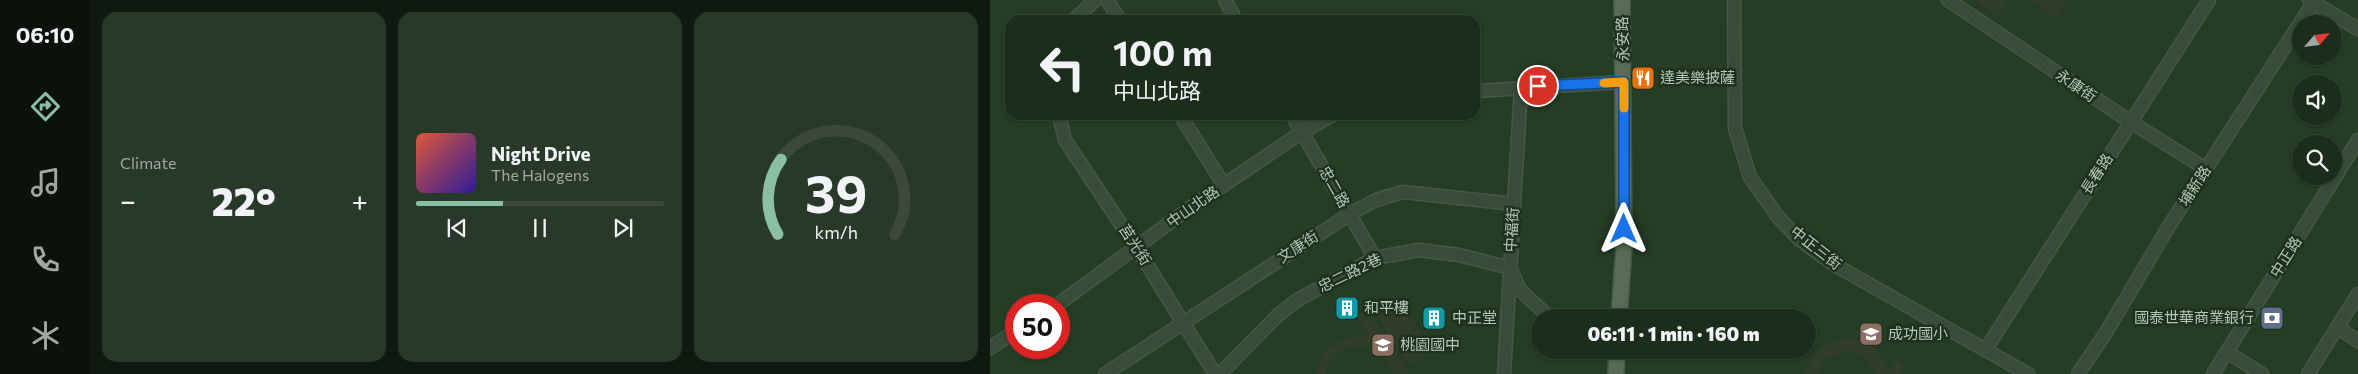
<!DOCTYPE html>
<meta charset="utf-8">
<style>
:root{--surface:#1c2d1c;--page:#293929;--text:#f1f3f6;--muted:#a0a8a3;--line:#3a493b;--accent:#8abfa5}
body{margin:0;font-family:Commissioner,"Noto Sans TC",sans-serif;background:var(--page);color:var(--text);height:100vh;display:flex;flex-direction:column;font-size:19px;white-space:nowrap}
*{box-sizing:border-box;margin:0}
p{font-size:16px;color:var(--muted)}
.icon{flex:none;width:28px;height:28px;fill:none;stroke:currentColor;stroke-width:2;stroke-linecap:round;stroke-linejoin:round}
.map{position:relative;flex:1;overflow:hidden}
.details{display:flex;flex-direction:column;gap:12px;padding:12px;background:#0f190f;width:900px}
.details>*{flex:none}
.hud{position:absolute;left:15px;top:15px;width:475px;height:105px;border-radius:15px;box-shadow:0 1px 4px #0004,0 0 0 1px var(--line);background:#1c2d1c;color:var(--text);overflow:hidden}
.needle{width:32px;rotate:62deg}
.buttons{position:absolute;left:1302px;top:15px;display:grid;gap:10px}
.buttons a{display:grid;place-items:center;width:50px;height:50px;border-radius:50%;background:var(--surface);box-shadow:0 1px 4px #0004,0 0 0 1px var(--line);font-size:25px}
.speed{position:absolute;left:15px;top:294px;display:flex;gap:10px;font-size:25px;font-weight:700;text-align:center}
.speed>*{display:grid;place-content:center;width:65px;height:65px;border-radius:50%;background:var(--surface);box-shadow:0 1px 4px #0004,0 0 0 1px var(--line);line-height:1}
.speed .limit{border:8px solid #d22;background:#fff;color:#111}
.pin{position:absolute;display:grid;place-items:center;width:42px;height:42px;color:#fff;margin:-21px;border:2px solid #fff;border-radius:50%;box-shadow:0 1px 5px #0007}
.me{position:absolute;width:55px;margin:-28px;rotate:0deg;stroke-linejoin:round;filter:drop-shadow(0 0 4px #0008)}
.turn{display:flex;align-items:center;gap:18px;height:105px;padding:0 25px;font-size:22px}
.turn .icon{width:65px;height:65px;stroke-width:2.5}
.turn b{display:block;font-size:35px;line-height:42px}
.big{font-size:38px;font-weight:800;line-height:1.1}
.details .widget{flex:1;display:flex;flex-direction:column;justify-content:center;gap:8px;min-width:0;padding:0 18px;border-radius:15px;background:var(--page)}
.details .dial{align-items:center;gap:0}
.dial svg{height:130px;overflow:visible;fill:none;stroke:var(--line);stroke-width:7;stroke-linecap:round;text-anchor:middle}
.dial text{fill:var(--text);stroke:none}
.song{display:flex;align-items:center;gap:15px}
.cover{width:60px;height:60px;border-radius:8px;background:linear-gradient(135deg,hsl(10 70% 55%),hsl(250 70% 35%))}
.played{height:5px;border-radius:2px;background:linear-gradient(90deg,var(--accent) 35%,var(--line) 35%)}
.keys{display:flex;justify-content:space-around;direction:ltr}
.heat{display:flex;justify-content:space-between;align-items:center;font-size:28px;direction:ltr}
.details .tiles{flex:1;display:grid;gap:12px;grid-template-columns:repeat(3,1fr)}
.trip{position:absolute;left:541px;top:309px;width:285px;height:50px;border-radius:25px;background:var(--surface);box-shadow:0 1px 4px #0004,0 0 0 1px var(--line);font-weight:800;line-height:50px;text-align:center}
main{display:flex;flex:1;min-height:0}
.tabs{display:flex;flex-direction:column;width:90px;justify-content:space-around;align-items:center;background:#0b120b;color:var(--muted)}
.tabs .icon{width:35px;height:35px}
.tabs .active{color:var(--accent)}
.tabs b{font-size:22px;color:var(--text)}
.map>svg:first-child{display:block}
.green{fill:#313d27}
.lines{fill:none;stroke-linecap:round;stroke-linejoin:round}
.minor-casing{stroke:#455845;stroke-width:15}
.major-casing{stroke:#455845;stroke-width:18}
.minor{stroke:#394c39;stroke-width:12}
.major{stroke:#576c57;stroke-width:15}
.route-casing{stroke:#114b97;stroke-width:12}
.route{stroke:#1a73e8;stroke-width:9}
.slow{stroke:#f59e0b;stroke-width:9}
.labels{text-anchor:middle;stroke-width:5;stroke-linejoin:round;paint-order:stroke}
.street-label{font-size:15px;fill:#b4c7b5;stroke:#1e311e}
.poi-label{font-size:15px;fill:#b4c7b5;stroke:#1e311e;text-anchor:start}
</style>
<main>
<nav class="tabs">
<b>06:10</b>
<svg class="icon active" aria-label="directions" viewBox="0 0 24 24"><path d="M12 3l9 9-9 9-9-9zM9 14v-3h6M13 9l2 2-2 2"/></svg>
<svg class="icon" aria-label="music" viewBox="0 0 24 24"><path d="M9 18V5l10-2v13"/><circle cx="6" cy="18" r="3"/><circle cx="16" cy="16" r="3"/></svg>
<svg class="icon" aria-label="phone" viewBox="0 0 24 24"><path d="M5 4h4l2 5-3 2q2 4 5 5l2-3 5 2v4C11 20 4 13 5 4z"/></svg>
<svg class="icon" aria-label="climate" viewBox="0 0 24 24"><path d="M12 3v18M4 7l16 10M4 17L20 7"/></svg>
</nav>
<section class="details">
<div class="tiles">
<div class="widget"><p>Climate</p>
<div class="heat"><a>−</a><b class="big">22°</b><a>+</a></div>
</div>
<div class="widget">
<div class="song"><i class="cover"></i><div><b>Night Drive</b><p>The Halogens</p></div></div>
<div class="played"></div>
<div class="keys"><svg class="icon" aria-label="previous" viewBox="0 0 24 24"><path d="M18 5L8 12l10 7zM5 5v14"/></svg><svg class="icon" aria-label="pause" viewBox="0 0 24 24"><path d="M8 5v14M16 5v14"/></svg><svg class="icon" aria-label="next" viewBox="0 0 24 24"><path d="M6 5l10 7-10 7zM19 5v14"/></svg></div>
</div>
<div class="widget dial"><svg viewBox="0 0 100 80">
<path d="M14 69A42 42 0 1 1 86 69"/>
<path d="M14 69A42 42 0 0 1 16 23" stroke="#8abfa5"/>
<text x="50" y="56" font-size="32" font-weight="700">39</text>
<text x="50" y="72" font-size="11">km/h</text>
</svg></div>
</div>
</section>
<div class="map">
<svg width="1368" height="374" viewBox="0 0 1368 374">
<rect width="100%" height="100%" fill="#253c25"/>
<g class="green">
<path d="M 983,0 L 1020,0 L 1007,17 Z"/>
<path d="M 1039,0 L 1078,0 L 1067,18 Z"/>
<path d="M 409,298 L 442,350 L 418,365 L 385,313 Z"/>
<path d="M 378,308 L 420,374 L 404,374 C 399,366 395,357 388,352 C 368,337 340,351 336,374 L 326,374 C 330,347 353,333 379,336 L 366,316 Z"/>
<path d="M 854,338 C 876,340 891,348 898,370 L 905,359 L 915,366 L 910,374 L 885,374 C 880,353 855,345 838,358 C 833,362 830,369 827,374 L 813,374 C 826,354 830,344 854,338 Z"/>
</g>
<g class="lines">
<g class="minor-casing">
<g id="minor">
<path d="M 117,0 L 130,20"/>
<path d="M 235,0 L 246,20"/>
<path d="M 744,0 L 745,128 L 760,177 L 788,217 L 810,240 L 843,264 L 1038,374"/>
<path d="M 958,0 L 1141,122 L 1216,169"/>
<path d="M 1319,0 L 1368,29"/>
<path d="M 84,20 L 105,0"/>
<path d="M 485,91 L 634,82"/>
<path d="M 69,115 L 75,140 L 146,247 L 225,374"/>
<path d="M 190,115 L 234,185"/>
<path d="M 302,115 L 385,258"/>
<path d="M 67,305 L 197,210 L 312,132 L 343,115"/>
<path d="M 1347,327 L 1368,341"/>
<path d="M 0,348 L 26,331"/>
<path d="M 996,349 L 1219,0"/>
<path d="M 1237,352 L 1272,374"/>
<path d="M 115,374 L 360,214 L 386,200 L 413,192 L 524,204"/>
<path d="M 230,374 L 288,315 L 309,299 L 385,258 L 429,250 L 469,255 L 520,268 L 530,290 L 557,315"/>
<path d="M 514,374 L 531,87"/>
<path d="M 1088,374 L 1115,334 L 1179,226 L 1325,0"/>
<path d="M 1223,374 L 1368,140"/>
<path d="M 1318,374 L 1368,294"/>
</g>
</g>
<g class="major-casing">
<g id="major">
<path d="M 629,318 L 634,247 L 632,0"/>
<path d="M 626,374 L 627,350"/>
</g>
</g>
<use href="#minor" class="minor"/>
<use href="#major" class="major"/>
</g>
<g class="lines">
<g class="route-casing">
<path id="route" d="M 548,86 L 634,82 L 634,229"/>
</g>
<use href="#route" class="route"/>
<path class="slow" d="M 614,83 L 634,82 L 634,108"/>
</g>
<defs>
<g id="restaurant-square" transform="scale(1.25)"><rect x="-9" y="-9" width="18" height="18" rx="4" fill="#e8710a" stroke="#1e311e"/><path d="M-5-6h1v4h1v-4h1v4h1v-4h1v5L-1.5 .5V6h-2V.5L-5-1ZM5-6V6H3V1.5H1.5Q1.5-4 5-6Z" fill="#fff"/></g>
<g id="building-square" transform="scale(1.25)"><rect x="-9" y="-9" width="18" height="18" rx="4" fill="#0f9aa8" stroke="#1e311e"/><path d="M-4-6H4V6H1V3H-1V6H-4ZM-2.5-4.3h1.7v1.8h-1.7ZM.8-4.3h1.7v1.8H.8ZM-2.5-1h1.7V.8h-1.7ZM.8-1h1.7V.8H.8Z" fill="#fff"/></g>
<g id="bank-square" transform="scale(1.25)"><rect x="-9" y="-9" width="18" height="18" rx="4" fill="#5c6f8a" stroke="#1e311e"/><path d="M-6-4H6V4H-6ZM0-2.3a2.3 2.3 0 1 0 0 4.6a2.3 2.3 0 1 0 0-4.6Z" fill="#fff"/></g>
<g id="school-square" transform="scale(1.25)"><rect x="-9" y="-9" width="18" height="18" rx="4" fill="#8d6e63" stroke="#1e311e"/><path d="M0-5L7-2L0 1L-7-2ZM-4 1L0 2.5L4 1V4Q0 6-4 4Z" fill="#fff"/></g>
</defs>
<g fill-rule="evenodd">
<use href="#restaurant-square" x="653" y="78"/>
<use href="#building-square" x="357" y="308"/>
<use href="#building-square" x="444" y="318"/>
<use href="#bank-square" x="1282" y="318"/>
<use href="#school-square" x="881" y="334"/>
<use href="#school-square" x="393" y="345"/>
</g>
<g class="labels">
<g class="street-label">
<text transform="translate(633 39) rotate(-92)" y="5">永安路</text>
<text transform="translate(1086 86) rotate(34)" y="5">永康街</text>
<text transform="translate(1107 174) rotate(-57)" y="5">長春路</text>
<text transform="translate(1205 186) rotate(-57)" y="5">埔新路</text>
<text transform="translate(344 187) rotate(60)" y="5">忠二路</text>
<text transform="translate(203 207) rotate(-35)" y="5">中山北路</text>
<text transform="translate(522 230) rotate(-86)" y="5">中福街</text>
<text transform="translate(145 245) rotate(57)" y="5">莒光街</text>
<text transform="translate(308 247) rotate(-33)" y="5">文康街</text>
<text transform="translate(826 248) rotate(38)" y="5">中正三街</text>
<text transform="translate(1296 257) rotate(-58)" y="5">中正路</text>
<text transform="translate(360 273) rotate(-26)" y="5">忠二路2巷</text>
</g>
<g class="poi-label">
<text x="670" y="83">達美樂披薩</text>
<text x="374" y="313">和平樓</text>
<text x="462" y="323">中正堂</text>
<text x="1264" y="323" text-anchor="end">國泰世華商業銀行</text>
<text x="898" y="339">成功國小</text>
<text x="410" y="350">桃園國中</text>
</g>
</g>
</svg>
<div class="buttons">
<a><svg class="needle" viewBox="-14 -14 28 28"><path d="M0-13l5 13h-10z" fill="#e53935"/><path d="M0 13l5-13h-10z" fill="#a0a8a3"/></svg></a>
<a><svg class="icon" aria-label="sound" viewBox="0 0 24 24"><path d="M4 9h4l5-4v14l-5-4H4zM17 9q2 3 0 6"/></svg></a>
<a><svg class="icon" aria-label="search" viewBox="0 0 24 24"><circle cx="10" cy="10" r="6"/><path d="M15 15l6 6"/></svg></a>
</div>
<div class="speed"><div class="limit">50</div></div>
<div class="pin" style="left:548px;top:86px;background:#d93025"><svg class="icon" aria-label="arrive" viewBox="0 0 24 24"><path d="M6 21V4h12l-3 4 3 4H6"/></svg></div>
<svg class="me" style="left:634px;top:229px" viewBox="-20 -20 40 40"><path d="M0-17L14 15 0 8-14 15z" fill="#1a73e8" stroke="#fff" stroke-width="4"/></svg>
<div class="trip">06:11 · 1 min · 160 m</div>
<div class="hud">
<div class="turn"><svg class="icon" aria-label="left" viewBox="0 0 24 24"><path d="M17 20v-9H6M10 6l-5 5 5 5"/></svg><div><b>100 m</b>中山北路</div></div>
</div>
</div>
</main>
